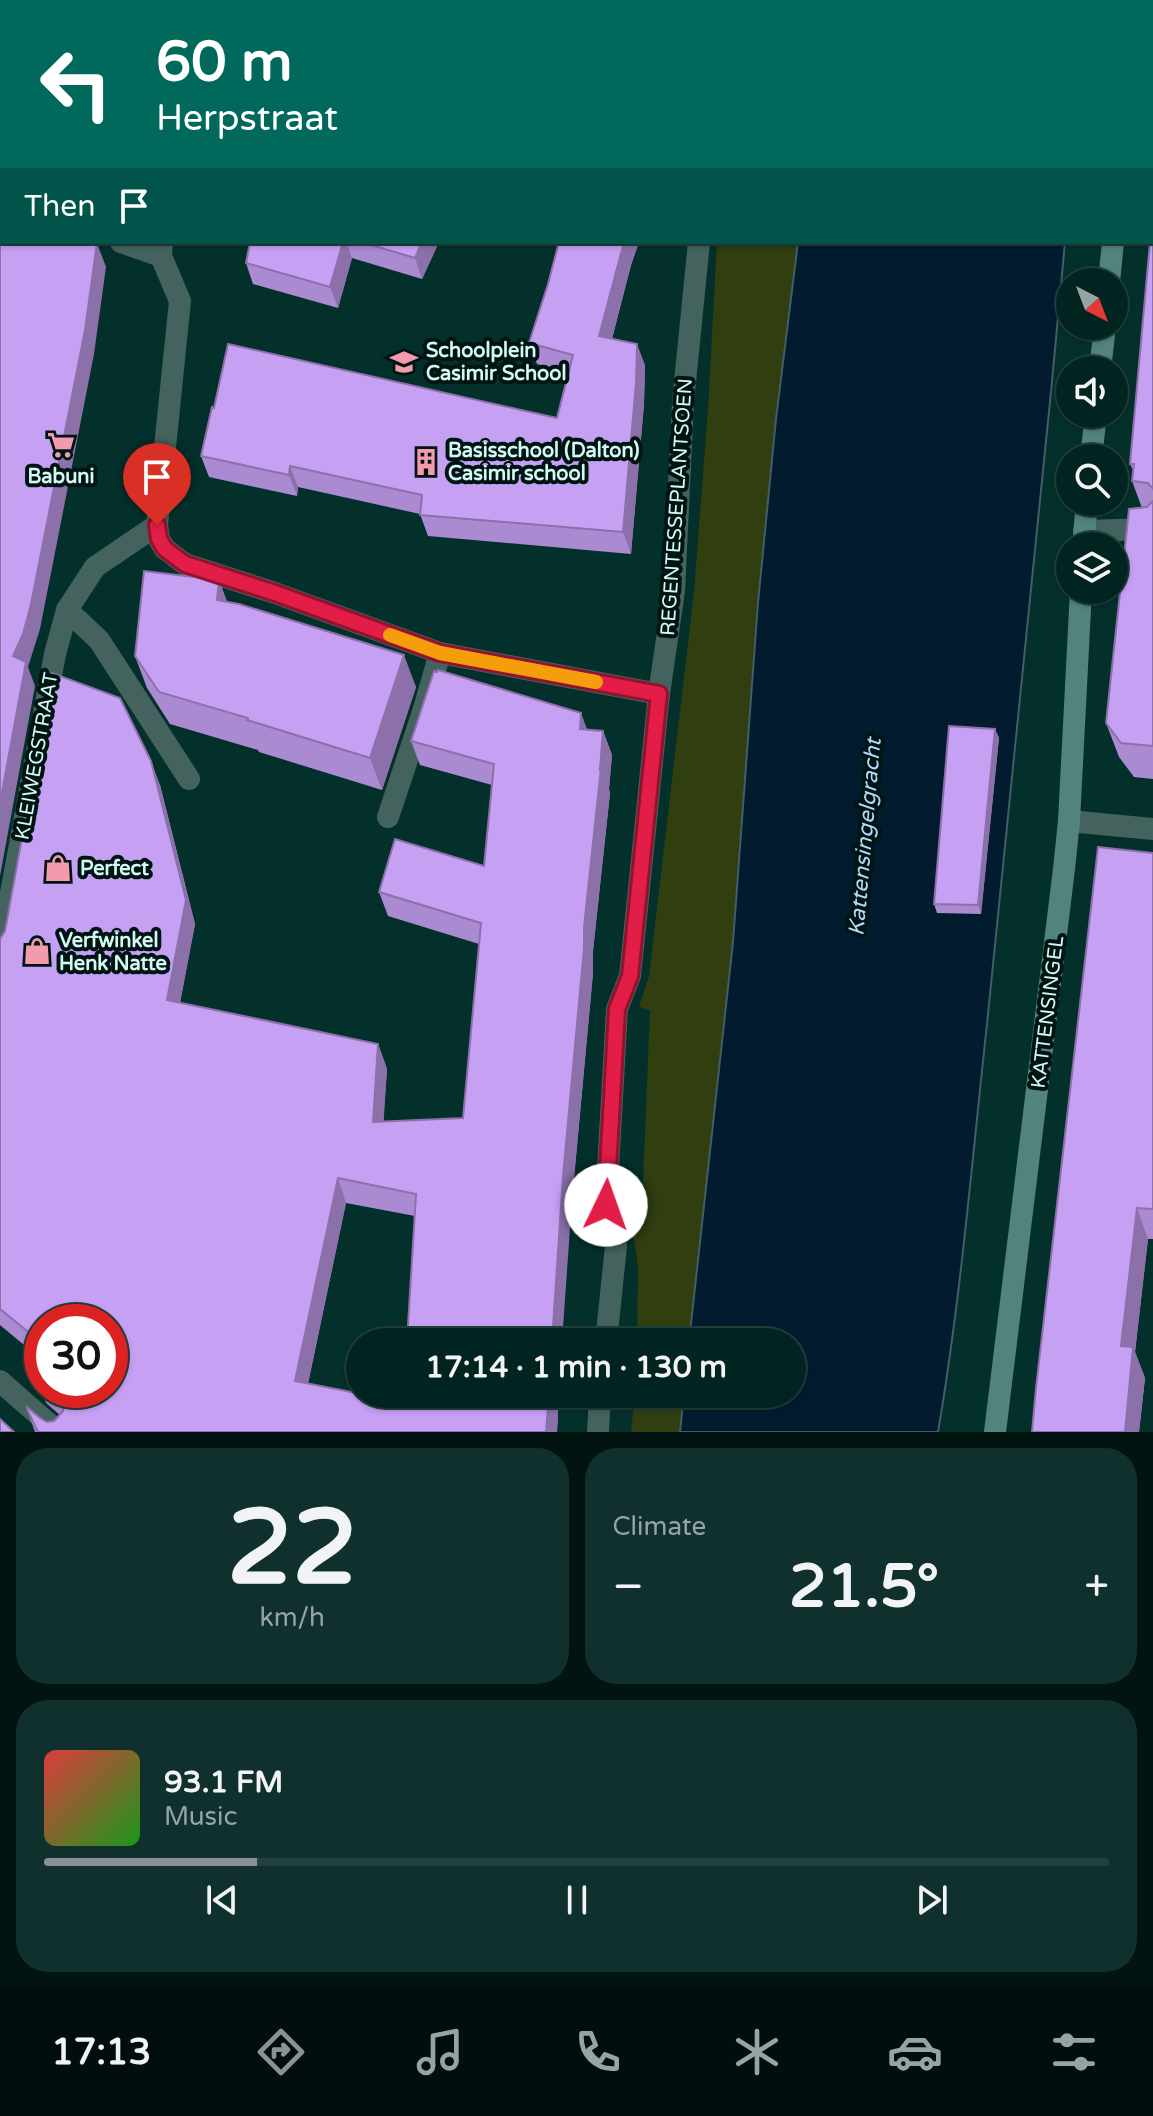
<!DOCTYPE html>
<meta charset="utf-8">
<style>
:root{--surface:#022420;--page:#10302d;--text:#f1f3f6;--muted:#96a4a5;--line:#23413e;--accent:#8c9099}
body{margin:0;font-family:"Varela Round",sans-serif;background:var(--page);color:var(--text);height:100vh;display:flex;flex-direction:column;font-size:30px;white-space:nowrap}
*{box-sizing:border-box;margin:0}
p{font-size:26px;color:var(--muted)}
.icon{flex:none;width:44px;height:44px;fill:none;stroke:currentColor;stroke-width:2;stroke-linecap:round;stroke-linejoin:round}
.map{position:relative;height:1432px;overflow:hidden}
.side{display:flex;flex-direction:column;gap:16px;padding:16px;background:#011412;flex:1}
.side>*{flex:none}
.hud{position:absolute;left:0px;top:0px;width:1154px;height:244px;box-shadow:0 2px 6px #0004,0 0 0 2px var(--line);background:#00695c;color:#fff;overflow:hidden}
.needle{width:52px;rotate:138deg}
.tools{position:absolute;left:1056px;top:268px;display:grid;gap:16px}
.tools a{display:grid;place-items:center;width:72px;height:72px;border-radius:50%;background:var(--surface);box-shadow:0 2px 6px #0004,0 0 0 2px var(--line);font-size:40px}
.speed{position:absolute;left:24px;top:1304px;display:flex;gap:16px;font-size:40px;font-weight:700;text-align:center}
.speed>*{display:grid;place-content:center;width:104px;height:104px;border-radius:50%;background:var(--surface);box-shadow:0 2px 6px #0004,0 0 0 2px var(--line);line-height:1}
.speed .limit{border:12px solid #d22;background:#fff;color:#111}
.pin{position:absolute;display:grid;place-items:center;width:68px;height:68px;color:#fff;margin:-82px -34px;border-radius:50% 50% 50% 0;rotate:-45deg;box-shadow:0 0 8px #0007}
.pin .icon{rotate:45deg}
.me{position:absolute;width:88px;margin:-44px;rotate:3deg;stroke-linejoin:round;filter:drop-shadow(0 0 6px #0008)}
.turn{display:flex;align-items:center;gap:28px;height:168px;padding:0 24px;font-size:36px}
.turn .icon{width:104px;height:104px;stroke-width:2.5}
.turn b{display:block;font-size:56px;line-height:68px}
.then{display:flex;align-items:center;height:76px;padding:0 24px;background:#0003;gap:16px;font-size:30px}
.big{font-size:60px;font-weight:800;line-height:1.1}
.side .widget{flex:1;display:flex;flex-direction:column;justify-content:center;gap:12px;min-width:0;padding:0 28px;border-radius:32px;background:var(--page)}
.side .dial{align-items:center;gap:0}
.dial b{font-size:104px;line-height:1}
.song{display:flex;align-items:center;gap:24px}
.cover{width:96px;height:96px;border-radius:12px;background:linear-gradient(135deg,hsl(0 70% 55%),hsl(120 70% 35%))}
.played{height:8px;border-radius:4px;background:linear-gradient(90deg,var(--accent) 20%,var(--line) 20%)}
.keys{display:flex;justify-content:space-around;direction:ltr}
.heat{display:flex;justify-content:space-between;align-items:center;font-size:44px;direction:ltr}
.side .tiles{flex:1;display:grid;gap:16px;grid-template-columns:1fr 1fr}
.widget:last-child{grid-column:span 2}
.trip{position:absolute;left:346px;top:1328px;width:460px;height:80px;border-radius:40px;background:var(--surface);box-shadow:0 2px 6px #0004,0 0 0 2px var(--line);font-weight:800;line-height:80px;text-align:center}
.tabs{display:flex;height:128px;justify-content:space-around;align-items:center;background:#010e0d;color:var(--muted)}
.tabs .icon{width:56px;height:56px}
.tabs .active{color:var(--accent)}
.tabs b{font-size:36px;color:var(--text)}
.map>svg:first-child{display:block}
.green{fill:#303e10}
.water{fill:#021b2e;stroke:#415e69;stroke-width:2}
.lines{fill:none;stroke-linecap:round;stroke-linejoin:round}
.service{stroke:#45635e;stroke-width:22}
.pedestrian{stroke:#45635e;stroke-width:22}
.minor{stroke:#45635e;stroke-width:22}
.secondary{stroke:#53837d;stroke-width:22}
.wall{fill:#aa8ad1}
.shaded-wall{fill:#8b70aa}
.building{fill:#c6a0f3;stroke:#8b70aa;stroke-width:2}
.route-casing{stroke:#92132f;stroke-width:20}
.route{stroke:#e11d48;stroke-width:14}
.slow{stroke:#f59e0b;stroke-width:14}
.labels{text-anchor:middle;stroke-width:8;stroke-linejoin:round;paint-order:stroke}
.poi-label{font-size:20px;font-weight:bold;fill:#d4f9f3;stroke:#001513;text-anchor:start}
.street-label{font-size:20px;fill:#d4f9f3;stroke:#001513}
.water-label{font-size:22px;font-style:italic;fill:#b3d9fa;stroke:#001513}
</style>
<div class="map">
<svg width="1153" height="1432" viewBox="0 0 1153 1432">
<rect width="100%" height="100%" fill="#03302b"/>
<g class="green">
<path d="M 717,242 L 798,242 L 776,419 L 758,603 L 733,942 L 689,1342 L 637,1342 L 638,1268 L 630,1209 L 642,1205 L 650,1010 L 639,1007 L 649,976 L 694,592 L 708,409 Z"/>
<path d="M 635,1394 L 684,1394 L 680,1432 L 631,1432 Z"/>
</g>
<path class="water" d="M 798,242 L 1065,242 C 1041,503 1015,764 987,1024 C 972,1160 961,1297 938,1432 L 680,1432 L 684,1394 L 792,1394 L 792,1342 L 689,1342 L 733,942 L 758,603 L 776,419 Z"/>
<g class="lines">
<path class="service" d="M 388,817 L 423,712 L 440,653"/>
<g class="pedestrian">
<path d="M 0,953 L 55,654 L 67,610"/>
<path d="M 0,1381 L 58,1432"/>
</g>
<g class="minor">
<path d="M 190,2 L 190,0"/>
<path d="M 715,2 L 715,0"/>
<path d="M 0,174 L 2,169"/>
<path d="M 0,201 L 2,201"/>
<path d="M 121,242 L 161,256"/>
<path d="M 162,242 L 161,256 L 180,301 L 157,525 L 159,539 L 165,549 L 185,564 L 275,593 L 440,653 L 659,694"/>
<path d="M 157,525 L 95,567 L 67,610 L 99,640 L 189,779"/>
<path d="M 1084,531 L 1153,529"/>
<path d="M 1069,821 L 1153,829"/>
<path d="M 606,1342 L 616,1246 L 606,1205 L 617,1009 L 630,976 L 659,694 L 674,591 L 683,402 L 699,242"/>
<path d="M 598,1432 L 600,1394"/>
</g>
<g class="secondary">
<path d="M 1134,2 L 1134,0"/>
<path d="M 1109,282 L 1113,242"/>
<path d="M 1100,370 L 1105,326"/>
<path d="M 1091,458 L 1096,414"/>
<path d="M 1083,546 L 1087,502"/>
<path d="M 995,1432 L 1064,869 L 1069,821 L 1081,590"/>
</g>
</g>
<g class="wall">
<path d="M 0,0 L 138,0 L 138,2 L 2,2 L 2,53 L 0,53 Z"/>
<path d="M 508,0 L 684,0 L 683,2 L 517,2 Z"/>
<path d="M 2,58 L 2,111 L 0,109 L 0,59 Z"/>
<path d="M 1153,214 L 1153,779 L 1134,777 L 1119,757 L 1106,723 L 1142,508 L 1132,481 L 1133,470 L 1130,464 Z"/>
<path d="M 250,242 L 439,242 L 422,279 L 352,258 L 338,308 L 253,284 L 246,263 Z"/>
<path d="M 559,242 L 639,242 L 631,265 L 612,339 L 645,365 L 644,404 L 631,554 L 428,536 L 420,514 L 298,487 L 297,496 L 209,477 L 201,456 L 557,418 L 569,373 L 537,364 L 529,343 L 548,284 Z"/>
<path d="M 219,580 L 227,602 L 416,687 L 382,790 L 259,752 L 258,750 L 170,724 L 147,688 L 135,656 Z"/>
<path d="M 587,729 L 603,731 L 612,755 L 609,789 L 610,793 L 593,951 L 593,973 L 572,1200 L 415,1216 L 346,1203 L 308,1384 L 403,1402 L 404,1394 L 559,1394 L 557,1432 L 35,1432 L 27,1409 L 47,1422 L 54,1421 L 60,1415 L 46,1403 L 37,1379 L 42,1366 L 42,1390 L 110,1390 L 42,1322 L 42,1360 L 0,1325 L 0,939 L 160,785 L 195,924 L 180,1003 L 378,1044 L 387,1069 L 383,1122 L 463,1118 L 479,944 L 388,916 L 379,892 L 484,866 L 492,785 L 420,765 L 411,741 Z"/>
<path d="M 995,729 L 999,738 L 981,914 L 937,913 L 934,904 Z"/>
<path d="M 1098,847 L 1153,853 L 1153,1239 L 1148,1239 L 1135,1352 L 1145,1378 L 1139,1432 Z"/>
</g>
<g class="shaded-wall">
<path d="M 128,0 L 138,0 L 138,2 L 127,2 Z"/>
<rect x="478" y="0" width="13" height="2"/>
<path d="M 343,242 L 346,242 L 352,258 L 338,308 L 330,287 Z"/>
<path d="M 422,242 L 439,242 L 422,279 L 415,258 Z"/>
<path d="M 624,242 L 639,242 L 631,265 L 607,358 L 599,336 Z"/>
<path d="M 97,243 L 106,267 L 94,354 L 40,629 L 28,667 L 35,686 L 0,876 L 0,803 L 13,656 Z"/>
<path d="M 637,344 L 645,365 L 644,404 L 631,554 L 623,532 Z"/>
<path d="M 290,466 L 298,487 L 297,496 L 289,475 Z"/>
<path d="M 219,580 L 231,612 L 217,600 Z"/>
<path d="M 404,655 L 416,687 L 382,790 L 370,758 Z"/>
<path d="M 581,713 L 590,737 L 580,729 Z"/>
<path d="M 995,729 L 999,738 L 981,914 L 978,905 Z"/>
<path d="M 603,731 L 612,755 L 609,789 L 610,793 L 593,951 L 593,973 L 572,1200 L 562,1342 L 552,1342 L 563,1176 L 584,927 Z"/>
<path d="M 151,761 L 160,785 L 195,924 L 176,1024 L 167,1000 Z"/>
<path d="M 378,1044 L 387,1069 L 382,1147 L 373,1122 Z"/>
<path d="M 338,1178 L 346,1203 L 303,1406 L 295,1381 Z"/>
<path d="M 1137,1208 L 1148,1239 L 1135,1352 L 1145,1378 L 1139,1432 L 1125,1432 L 1121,1346 Z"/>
<path d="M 549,1394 L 559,1394 L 557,1432 L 546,1432 Z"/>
</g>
<g class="building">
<path d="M 0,0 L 128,0 L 127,2 L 2,2 L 2,35 L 0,34 Z"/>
<path d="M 291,0 L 478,0 L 478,2 L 290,2 Z"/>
<path d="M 588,0 L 674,0 L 674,2 L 587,2 Z"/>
<path d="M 2,58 L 2,98 L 0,96 L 0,59 Z"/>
<path d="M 0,207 L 2,208 L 2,242 L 97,243 L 85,330 L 31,604 L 23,634 L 13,656 L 26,662 L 0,803 Z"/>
<path d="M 1153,214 L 1153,489 L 1148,483 L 1132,481 L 1134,464 L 1130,464 L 1150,242 L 1152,242 Z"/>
<path d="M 250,242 L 343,242 L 330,287 L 246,263 Z"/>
<path d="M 361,242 L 422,242 L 415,258 Z"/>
<path d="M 559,242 L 624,242 L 599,336 L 637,344 L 636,383 L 623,532 L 420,515 L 422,495 L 290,466 L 289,475 L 201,456 L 212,407 L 214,408 L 228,344 L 557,418 L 573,355 L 529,343 L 548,284 Z"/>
<path d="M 1153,501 L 1153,746 L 1121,743 L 1106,723 L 1129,509 L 1147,507 Z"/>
<path d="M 144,571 L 219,580 L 217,600 L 239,604 L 404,655 L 370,758 L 247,720 L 248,718 L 159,692 L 135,656 Z"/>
<path d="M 438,670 L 581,713 L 580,729 L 603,731 L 600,769 L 601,768 L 584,927 L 584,948 L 563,1176 L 552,1342 L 407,1342 L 416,1194 L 338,1178 L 295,1381 L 403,1402 L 404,1394 L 549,1394 L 546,1432 L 38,1432 L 27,1409 L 27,1407 L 40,1418 L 47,1422 L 54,1421 L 63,1411 L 63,1404 L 59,1398 L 50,1390 L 110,1390 L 110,1322 L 42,1322 L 42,1343 L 0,1309 L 0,939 L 5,931 L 52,673 L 120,698 L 151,761 L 186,900 L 167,1000 L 378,1044 L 373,1122 L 463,1118 L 481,923 L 379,892 L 395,839 L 484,866 L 494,764 L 411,741 L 434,671 L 437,672 Z"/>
<path d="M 949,726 L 995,729 L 978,905 L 934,904 Z"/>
<path d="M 1098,847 L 1153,853 L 1153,1209 L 1137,1208 L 1121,1346 L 1133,1347 L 1125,1432 L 1032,1432 L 1036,1388 Z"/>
<path d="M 42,1366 L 42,1383 L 37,1379 Z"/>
<path d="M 0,1419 L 14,1432 L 0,1432 Z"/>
</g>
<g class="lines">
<g class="route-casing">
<path id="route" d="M 157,525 L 159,539 L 165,549 L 185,564 L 275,593 L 440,653 L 659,694 L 630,976 L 617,1009 L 606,1205"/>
</g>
<use href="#route" class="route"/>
<path class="slow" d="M 390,635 L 440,653 L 596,682"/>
</g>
<defs>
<g id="school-bare" transform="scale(2.16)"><path d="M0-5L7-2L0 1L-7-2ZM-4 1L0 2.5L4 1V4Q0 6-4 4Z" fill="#f29aae" stroke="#001513" stroke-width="2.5" paint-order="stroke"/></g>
<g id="supermarket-bare" transform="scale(2.16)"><path d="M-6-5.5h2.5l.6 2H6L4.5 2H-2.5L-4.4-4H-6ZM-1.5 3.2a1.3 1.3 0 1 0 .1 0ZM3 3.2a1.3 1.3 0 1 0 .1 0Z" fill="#f29aae" stroke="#001513" stroke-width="2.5" paint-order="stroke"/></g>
<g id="building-bare" transform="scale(2.16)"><path d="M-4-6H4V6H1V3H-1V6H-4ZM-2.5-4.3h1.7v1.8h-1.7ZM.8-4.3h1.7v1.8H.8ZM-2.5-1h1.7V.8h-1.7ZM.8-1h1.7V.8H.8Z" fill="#f29aae" stroke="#001513" stroke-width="2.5" paint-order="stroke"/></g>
<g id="shop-bare" transform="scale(2.16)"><path d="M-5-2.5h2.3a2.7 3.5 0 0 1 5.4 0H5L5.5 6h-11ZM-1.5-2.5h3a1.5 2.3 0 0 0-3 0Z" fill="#f29aae" stroke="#001513" stroke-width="2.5" paint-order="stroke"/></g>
</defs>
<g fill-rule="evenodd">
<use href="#school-bare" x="404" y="362"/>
<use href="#supermarket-bare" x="61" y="445"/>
<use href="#building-bare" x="426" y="462"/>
<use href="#shop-bare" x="58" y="868"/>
<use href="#shop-bare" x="37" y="951"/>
</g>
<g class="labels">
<g class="poi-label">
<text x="426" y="357">Schoolplein<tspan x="426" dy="23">Casimir School</tspan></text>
<text x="448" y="457">Basisschool (Dalton)<tspan x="448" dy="23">Casimir school</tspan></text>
<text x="61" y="483" text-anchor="middle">Babuni</text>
<text x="80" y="875">Perfect</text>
<text x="59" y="947">Verfwinkel<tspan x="59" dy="23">Henk Natte</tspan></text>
</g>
<g class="street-label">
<text transform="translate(676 507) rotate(-86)" y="7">REGENTESSEPLANTSOEN</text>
<text transform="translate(36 756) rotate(-80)" y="7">KLEIWEGSTRAAT</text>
<text transform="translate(1047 1012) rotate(-83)" y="7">KATTENSINGEL</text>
</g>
<g class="water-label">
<text transform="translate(864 837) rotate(-85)" y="8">Kattensingelgracht</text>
</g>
</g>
</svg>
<div class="tools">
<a><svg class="needle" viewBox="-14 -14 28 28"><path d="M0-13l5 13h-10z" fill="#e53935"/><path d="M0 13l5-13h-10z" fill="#96a4a5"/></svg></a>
<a><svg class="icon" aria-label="sound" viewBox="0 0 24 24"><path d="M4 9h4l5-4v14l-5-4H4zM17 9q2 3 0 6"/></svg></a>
<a><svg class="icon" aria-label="search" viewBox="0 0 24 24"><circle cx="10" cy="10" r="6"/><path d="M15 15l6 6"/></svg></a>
<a><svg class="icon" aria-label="layers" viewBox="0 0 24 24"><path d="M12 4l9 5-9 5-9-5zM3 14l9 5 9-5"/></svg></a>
</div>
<div class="speed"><div class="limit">30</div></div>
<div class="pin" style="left:157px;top:525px;background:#d93025"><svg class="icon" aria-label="arrive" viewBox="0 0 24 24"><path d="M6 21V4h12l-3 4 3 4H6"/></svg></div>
<svg class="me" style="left:606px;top:1205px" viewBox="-20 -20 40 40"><circle r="19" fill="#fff"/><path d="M0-13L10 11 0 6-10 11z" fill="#e11d48"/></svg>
<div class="trip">17:14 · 1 min · 130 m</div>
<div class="hud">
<div class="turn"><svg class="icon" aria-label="left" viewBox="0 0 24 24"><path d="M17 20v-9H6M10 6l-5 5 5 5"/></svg><div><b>60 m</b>Herpstraat</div></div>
<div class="then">Then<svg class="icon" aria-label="arrive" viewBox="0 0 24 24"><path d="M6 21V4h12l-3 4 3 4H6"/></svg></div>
</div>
</div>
<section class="side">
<div class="tiles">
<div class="widget dial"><b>22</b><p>km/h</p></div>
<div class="widget"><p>Climate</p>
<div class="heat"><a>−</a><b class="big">21.5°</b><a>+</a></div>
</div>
<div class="widget">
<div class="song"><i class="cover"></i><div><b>93.1 FM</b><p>Music</p></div></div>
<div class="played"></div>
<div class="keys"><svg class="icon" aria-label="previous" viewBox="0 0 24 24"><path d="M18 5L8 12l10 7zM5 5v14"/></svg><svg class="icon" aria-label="pause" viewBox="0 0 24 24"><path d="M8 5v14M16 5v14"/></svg><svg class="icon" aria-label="next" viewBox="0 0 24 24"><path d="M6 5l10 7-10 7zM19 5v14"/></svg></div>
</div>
</div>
</section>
<nav class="tabs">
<b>17:13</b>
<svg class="icon active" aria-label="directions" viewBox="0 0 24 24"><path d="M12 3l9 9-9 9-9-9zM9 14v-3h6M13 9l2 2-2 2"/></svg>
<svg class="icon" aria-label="music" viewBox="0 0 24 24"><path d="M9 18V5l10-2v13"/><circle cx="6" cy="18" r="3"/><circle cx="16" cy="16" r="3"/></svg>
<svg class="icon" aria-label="phone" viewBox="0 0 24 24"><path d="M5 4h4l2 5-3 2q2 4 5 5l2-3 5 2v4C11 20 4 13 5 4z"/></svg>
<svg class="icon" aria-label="climate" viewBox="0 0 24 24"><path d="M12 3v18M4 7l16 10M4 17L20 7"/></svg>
<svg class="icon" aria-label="car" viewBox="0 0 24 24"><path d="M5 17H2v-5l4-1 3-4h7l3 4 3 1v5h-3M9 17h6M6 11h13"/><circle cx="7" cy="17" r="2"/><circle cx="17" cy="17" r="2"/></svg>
<svg class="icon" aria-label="filters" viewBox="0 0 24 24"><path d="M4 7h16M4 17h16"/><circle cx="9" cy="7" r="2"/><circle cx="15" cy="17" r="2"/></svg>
</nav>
